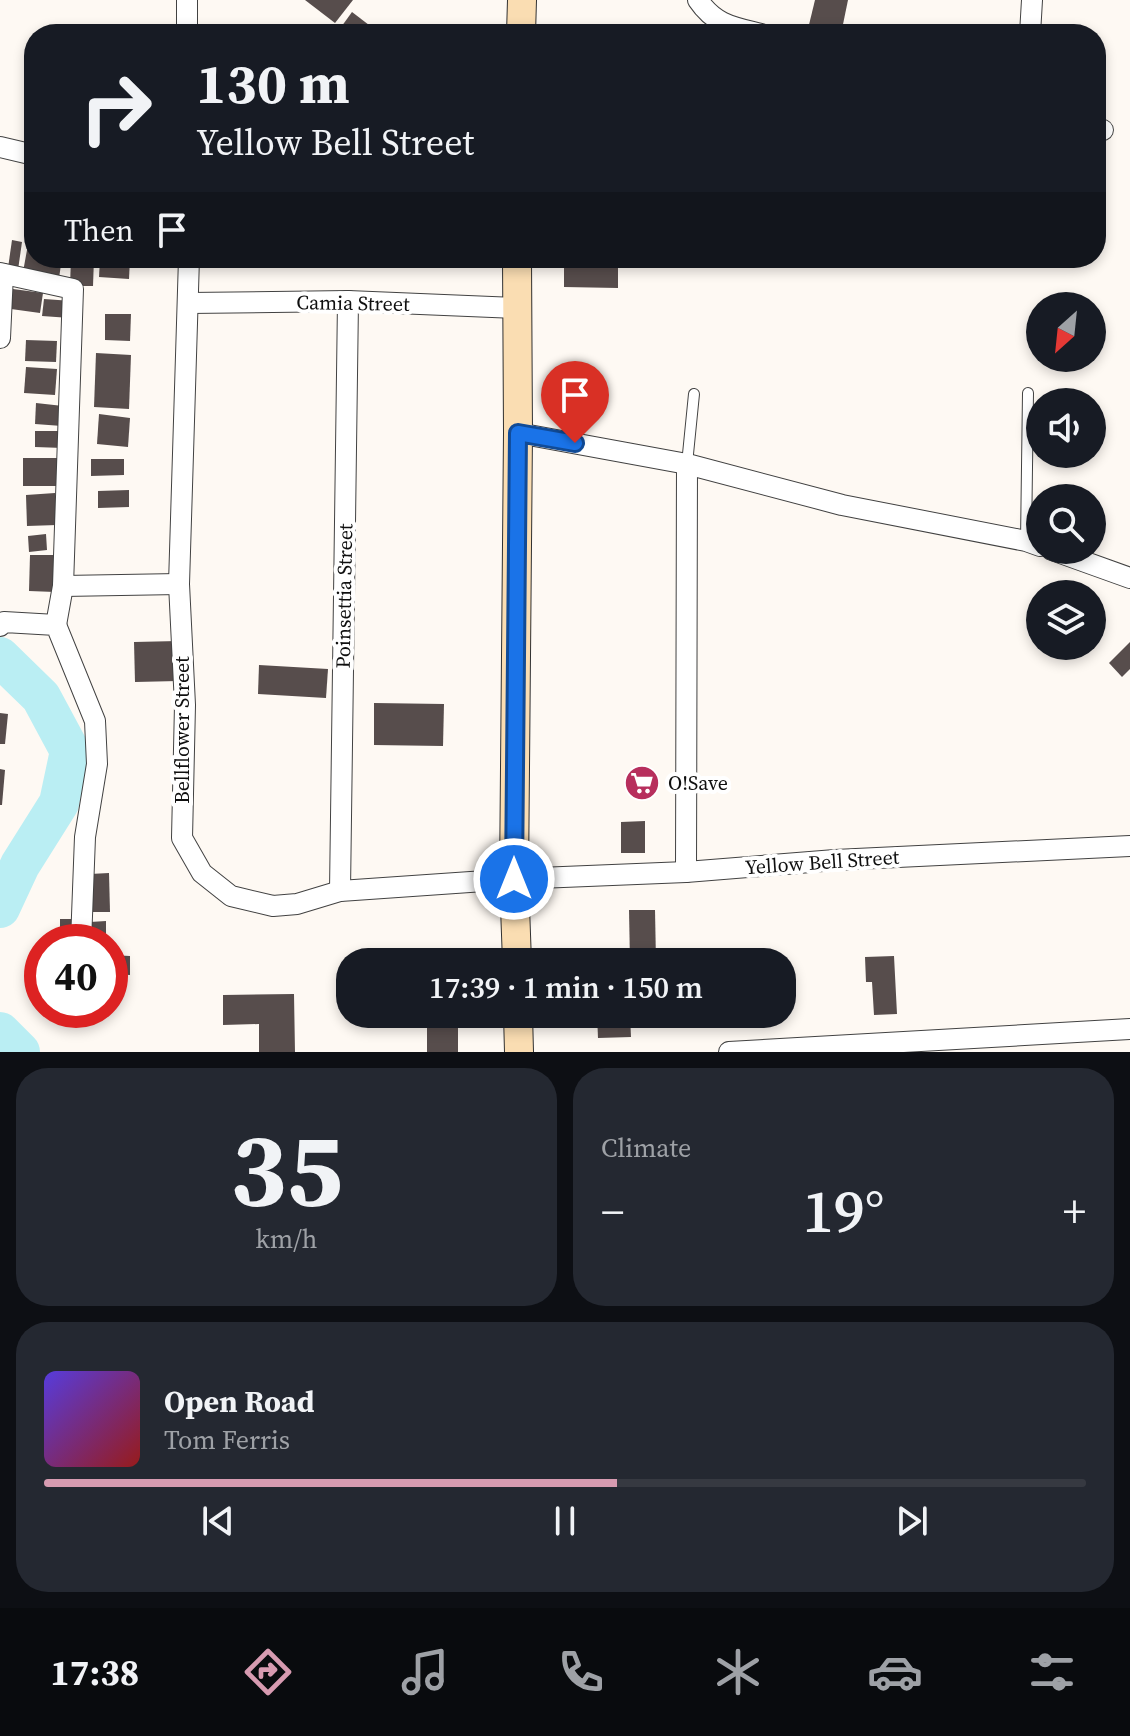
<!DOCTYPE html>
<meta charset="utf-8">
<style>
:root{--surface:#171b24;--page:#242831;--text:#f1f3f6;--muted:#9ea1a6;--line:#363941;--accent:#d79bb1}
body{margin:0;font-family:"Source Serif 4",serif;background:var(--page);color:var(--text);height:100vh;display:flex;flex-direction:column;font-size:30px;white-space:nowrap}
*{box-sizing:border-box;margin:0}
p{font-size:26px;color:var(--muted)}
.icon{flex:none;width:44px;height:44px;fill:none;stroke:currentColor;stroke-width:2;stroke-linecap:round;stroke-linejoin:round}
.map{position:relative;height:1052px;overflow:hidden}
.drawer{display:flex;flex-direction:column;gap:16px;padding:16px;background:#0d0f14;flex:1}
.drawer>*{flex:none}
.banner{position:absolute;left:24px;top:24px;width:1082px;height:244px;border-radius:32px;box-shadow:0 4px 12px #0003;background:#171b24;color:var(--text);overflow:hidden}
.needle{width:52px;rotate:207deg}
.buttons{position:absolute;left:1026px;top:292px;display:grid;gap:16px}
.buttons a{display:grid;place-items:center;width:80px;height:80px;border-radius:50%;background:var(--surface);box-shadow:0 4px 12px #0003;font-size:40px}
.speed{position:absolute;left:24px;top:924px;display:flex;gap:16px;font-size:40px;font-weight:700;text-align:center}
.speed>*{display:grid;place-content:center;width:104px;height:104px;border-radius:50%;background:var(--surface);box-shadow:0 4px 12px #0003;line-height:1}
.speed .limit{border:12px solid #d22;background:#fff;color:#111}
.pin{position:absolute;display:grid;place-items:center;width:68px;height:68px;color:#fff;margin:-82px -34px;border-radius:50% 50% 50% 0;rotate:-45deg;box-shadow:0 0 8px #0007}
.pin .icon{rotate:45deg}
.me{position:absolute;width:88px;margin:-44px;rotate:0deg;stroke-linejoin:round;filter:drop-shadow(0 0 6px #0008)}
.turn{display:flex;align-items:center;gap:28px;height:168px;padding:0 40px;font-size:36px}
.turn .icon{width:104px;height:104px;stroke-width:2.5}
.turn b{display:block;font-size:56px;line-height:68px}
.then{display:flex;align-items:center;height:76px;padding:0 40px;background:#0003;gap:16px;font-size:30px}
.big{font-size:60px;font-weight:600;line-height:1.1}
.drawer .card{flex:1;display:flex;flex-direction:column;justify-content:center;gap:12px;min-width:0;padding:0 28px;border-radius:32px;background:var(--page)}
.drawer .dial{align-items:center;gap:0}
.dial b{font-size:104px;line-height:1}
.song{display:flex;align-items:center;gap:24px}
.cover{width:96px;height:96px;border-radius:12px;background:linear-gradient(135deg,hsl(250 70% 55%),hsl(0 70% 35%))}
.played{height:8px;border-radius:4px;background:linear-gradient(90deg,var(--accent) 55%,var(--line) 55%)}
.keys{display:flex;justify-content:space-around;direction:ltr}
.heat{display:flex;justify-content:space-between;align-items:center;font-size:44px;direction:ltr}
.drawer .tiles{flex:1;display:grid;gap:16px;grid-template-columns:1fr 1fr}
.card:last-child{grid-column:span 2}
.trip{position:absolute;left:336px;top:948px;width:460px;height:80px;border-radius:32px;background:var(--surface);box-shadow:0 4px 12px #0003;font-weight:600;line-height:80px;text-align:center}
.tab-bar{display:flex;height:128px;justify-content:space-around;align-items:center;background:#090b0e;color:var(--muted)}
.tab-bar .icon{width:56px;height:56px}
.tab-bar .selected{color:var(--accent)}
.tab-bar b{font-size:36px;color:var(--text)}
.map>svg:first-child{display:block}
.lines{fill:none;stroke-linecap:round;stroke-linejoin:round}
.river{stroke:#baeef3;stroke-width:40}
.building{fill:#574d4c}
.lane-casing{stroke:#424242;stroke-width:12}
.street-casing{stroke:#424242;stroke-width:22}
.secondary-casing{stroke:#313131;stroke-width:30}
.lane{stroke:#fff;stroke-width:10}
.street{stroke:#fff;stroke-width:20}
.secondary{stroke:#faddb2;stroke-width:28}
.route-casing{stroke:#114b97;stroke-width:20}
.route{stroke:#1a73e8;stroke-width:14}
.labels{text-anchor:middle;stroke-width:8;stroke-linejoin:round;paint-order:stroke}
.street-label{font-size:20px;fill:#0f0f0f;stroke:#fff}
.poi-label{font-size:20px;fill:#0f0f0f;stroke:#fff;text-anchor:start}
</style>
<div class="map">
<svg width="1130" height="1052" viewBox="0 0 1130 1052">
<rect width="100%" height="100%" fill="#fef9f3"/>
<g class="lines">
<g class="river">
<path d="M 0,657 L 41,697 L 70,751 L 59,803 L 20,865 L 0,908"/>
<path d="M 0,1032 L 20,1052"/>
</g>
</g>
<g class="building">
<path d="M 305,0 L 353,0 L 335,23 Z"/>
<path d="M 815,0 L 848,0 L 841,34 L 807,33 Z"/>
<path d="M 352,12 L 369,25 L 362,34 L 344,34 L 339,30 Z"/>
<path d="M 29,239 L 34,240 L 34,258 L 62,258 L 59,278 L 23,272 Z"/>
<path d="M 12,240 L 22,242 L 18,270 L 8,268 Z"/>
<path d="M 71,258 L 94,258 L 93,286 L 70,286 Z"/>
<path d="M 100,258 L 130,258 L 129,279 L 99,277 Z"/>
<path d="M 564,263 L 618,264 L 618,288 L 564,287 Z"/>
<path d="M 13,289 L 43,293 L 40,313 L 11,309 Z"/>
<path d="M 44,299 L 72,301 L 70,318 L 42,316 Z"/>
<path d="M 105,314 L 131,314 L 130,341 L 105,340 Z"/>
<path d="M 26,340 L 57,341 L 56,362 L 25,361 Z"/>
<path d="M 96,353 L 131,355 L 129,409 L 94,407 Z"/>
<path d="M 26,367 L 57,369 L 55,395 L 24,393 Z"/>
<path d="M 36,403 L 63,406 L 62,426 L 35,424 Z"/>
<path d="M 99,414 L 130,418 L 128,447 L 97,444 Z"/>
<path d="M 35,431 L 63,431 L 63,448 L 35,447 Z"/>
<rect x="23" y="458" width="34" height="28"/>
<path d="M 91,459 L 124,459 L 124,475 L 91,476 Z"/>
<path d="M 129,490 L 129,507 L 98,508 L 98,491 Z"/>
<path d="M 55,493 L 57,525 L 27,526 L 26,495 Z"/>
<path d="M 46,534 L 47,550 L 29,552 L 28,536 Z"/>
<path d="M 30,555 L 56,555 L 55,592 L 29,591 Z"/>
<path d="M 178,641 L 178,681 L 135,682 L 134,642 Z"/>
<path d="M 1130,642 L 1130,669 L 1122,677 L 1109,663 Z"/>
<path d="M 259,665 L 328,669 L 326,698 L 258,694 Z"/>
<path d="M 374,703 L 444,704 L 443,746 L 374,745 Z"/>
<path d="M 0,713 L 8,714 L 5,744 L 0,744 Z"/>
<path d="M 0,769 L 5,770 L 2,805 L 0,805 Z"/>
<path d="M 645,821 L 645,853 L 621,853 L 621,822 Z"/>
<path d="M 109,873 L 110,912 L 90,912 L 90,874 Z"/>
<path d="M 629,910 L 655,910 L 656,962 L 630,962 Z"/>
<rect x="60" y="919" width="12" height="21"/>
<path d="M 106,921 L 106,941 L 90,941 L 90,922 Z"/>
<rect x="394" y="949" width="31" height="13"/>
<path d="M 110,955 L 130,956 L 130,975 L 110,974 Z"/>
<path d="M 894,956 L 897,1014 L 874,1015 L 872,982 L 866,982 L 865,957 Z"/>
<path d="M 294,994 L 295,1052 L 259,1052 L 259,1024 L 223,1025 L 223,995 Z"/>
<rect x="427" y="1014" width="31" height="38"/>
<path d="M 597,1014 L 630,1014 L 631,1037 L 598,1038 Z"/>
</g>
<g class="lines">
<g class="lane-casing">
<g id="lane">
<path d="M 687,464 L 694,394"/>
<path d="M 1026,541 L 1028,393"/>
</g>
</g>
<g class="street-casing">
<g id="street">
<path d="M 187,0 L 187,34"/>
<path d="M 698,0 C 715,25 733,27 761,34"/>
<path d="M 1030,34 L 1032,0"/>
<path d="M 1096,127 L 1103,130"/>
<path d="M 0,147 L 34,155"/>
<path d="M 189,258 L 179,584 L 185,705 L 182,838 L 202,873 L 231,896 L 273,906 L 297,904 L 340,891 L 514,879 L 686,872 L 835,860 L 1130,846"/>
<path d="M 0,273 L 73,289 L 63,586 L 56,625"/>
<path d="M 189,303 L 348,301 L 516,308"/>
<path d="M 0,338 L 3,274"/>
<path d="M 518,433 L 687,464 L 842,505 L 1026,541 L 1040,546"/>
<path d="M 1052,550 L 1130,578"/>
<path d="M 63,586 L 179,584"/>
<path d="M 0,626 L 4,622 L 56,625 L 95,721 L 97,764 L 85,837 L 81,942"/>
<path d="M 686,872 L 687,464"/>
<path d="M 340,891 L 348,301"/>
<path d="M 729,1052 L 1130,1029"/>
</g>
</g>
<g class="secondary-casing">
<g id="secondary">
<path d="M 521,34 L 522,0"/>
<path d="M 517,962 L 514,879 L 518,433 L 517,258"/>
<path d="M 518,1014 L 519,1052"/>
</g>
</g>
<use href="#lane" class="lane"/>
<use href="#street" class="street"/>
<use href="#secondary" class="secondary"/>
</g>
<g class="lines">
<g class="route-casing">
<path id="route" d="M 514,879 L 518,433 L 575,443"/>
</g>
<use href="#route" class="route"/>
</g>
<defs>
<g id="supermarket-disc" transform="scale(1.8)"><circle r="9.5" fill="#b72f5d" stroke="#fff"/><path d="M-6-5.5h2.5l.6 2H6L4.5 2H-2.5L-4.4-4H-6ZM-1.5 3.2a1.3 1.3 0 1 0 .1 0ZM3 3.2a1.3 1.3 0 1 0 .1 0Z" fill="#fff"/></g>
</defs>
<g fill-rule="evenodd">
<use href="#supermarket-disc" x="642" y="783"/>
</g>
<g class="labels">
<g class="street-label">
<text transform="translate(353 303) rotate(1)" y="7">Camia Street</text>
<text transform="translate(344 596) rotate(-89)" y="7">Poinsettia Street</text>
<text transform="translate(182 730) rotate(-90)" y="7">Bellflower Street</text>
<text transform="translate(822 862) rotate(-4)" y="7">Yellow Bell Street</text>
</g>
<g class="poi-label">
<text x="668" y="790">O!Save</text>
</g>
</g>
</svg>
<div class="buttons">
<a><svg class="needle" viewBox="-14 -14 28 28"><path d="M0-13l5 13h-10z" fill="#e53935"/><path d="M0 13l5-13h-10z" fill="#9ea1a6"/></svg></a>
<a><svg class="icon" aria-label="sound" viewBox="0 0 24 24"><path d="M4 9h4l5-4v14l-5-4H4zM17 9q2 3 0 6"/></svg></a>
<a><svg class="icon" aria-label="search" viewBox="0 0 24 24"><circle cx="10" cy="10" r="6"/><path d="M15 15l6 6"/></svg></a>
<a><svg class="icon" aria-label="layers" viewBox="0 0 24 24"><path d="M12 4l9 5-9 5-9-5zM3 14l9 5 9-5"/></svg></a>
</div>
<div class="speed"><div class="limit">40</div></div>
<div class="pin" style="left:575px;top:443px;background:#d93025"><svg class="icon" aria-label="arrive" viewBox="0 0 24 24"><path d="M6 21V4h12l-3 4 3 4H6"/></svg></div>
<svg class="me" style="left:514px;top:879px" viewBox="-20 -20 40 40"><circle r="17" fill="#1a73e8" stroke="#fff" stroke-width="3"/><path d="M0-11L8 9 0 5-8 9z" fill="#fff"/></svg>
<div class="trip">17:39 · 1 min · 150 m</div>
<div class="banner">
<div class="turn"><svg class="icon" aria-label="right" viewBox="0 0 24 24"><path d="M7 20v-9h11M14 6l5 5-5 5"/></svg><div><b>130 m</b>Yellow Bell Street</div></div>
<div class="then">Then<svg class="icon" aria-label="arrive" viewBox="0 0 24 24"><path d="M6 21V4h12l-3 4 3 4H6"/></svg></div>
</div>
</div>
<section class="drawer">
<div class="tiles">
<div class="card dial"><b>35</b><p>km/h</p></div>
<div class="card"><p>Climate</p>
<div class="heat"><a>−</a><b class="big">19°</b><a>+</a></div>
</div>
<div class="card">
<div class="song"><i class="cover"></i><div><b>Open Road</b><p>Tom Ferris</p></div></div>
<div class="played"></div>
<div class="keys"><svg class="icon" aria-label="previous" viewBox="0 0 24 24"><path d="M18 5L8 12l10 7zM5 5v14"/></svg><svg class="icon" aria-label="pause" viewBox="0 0 24 24"><path d="M8 5v14M16 5v14"/></svg><svg class="icon" aria-label="next" viewBox="0 0 24 24"><path d="M6 5l10 7-10 7zM19 5v14"/></svg></div>
</div>
</div>
</section>
<nav class="tab-bar">
<b>17:38</b>
<svg class="icon selected" aria-label="directions" viewBox="0 0 24 24"><path d="M12 3l9 9-9 9-9-9zM9 14v-3h6M13 9l2 2-2 2"/></svg>
<svg class="icon" aria-label="music" viewBox="0 0 24 24"><path d="M9 18V5l10-2v13"/><circle cx="6" cy="18" r="3"/><circle cx="16" cy="16" r="3"/></svg>
<svg class="icon" aria-label="phone" viewBox="0 0 24 24"><path d="M5 4h4l2 5-3 2q2 4 5 5l2-3 5 2v4C11 20 4 13 5 4z"/></svg>
<svg class="icon" aria-label="climate" viewBox="0 0 24 24"><path d="M12 3v18M4 7l16 10M4 17L20 7"/></svg>
<svg class="icon" aria-label="car" viewBox="0 0 24 24"><path d="M5 17H2v-5l4-1 3-4h7l3 4 3 1v5h-3M9 17h6M6 11h13"/><circle cx="7" cy="17" r="2"/><circle cx="17" cy="17" r="2"/></svg>
<svg class="icon" aria-label="filters" viewBox="0 0 24 24"><path d="M4 7h16M4 17h16"/><circle cx="9" cy="7" r="2"/><circle cx="15" cy="17" r="2"/></svg>
</nav>
